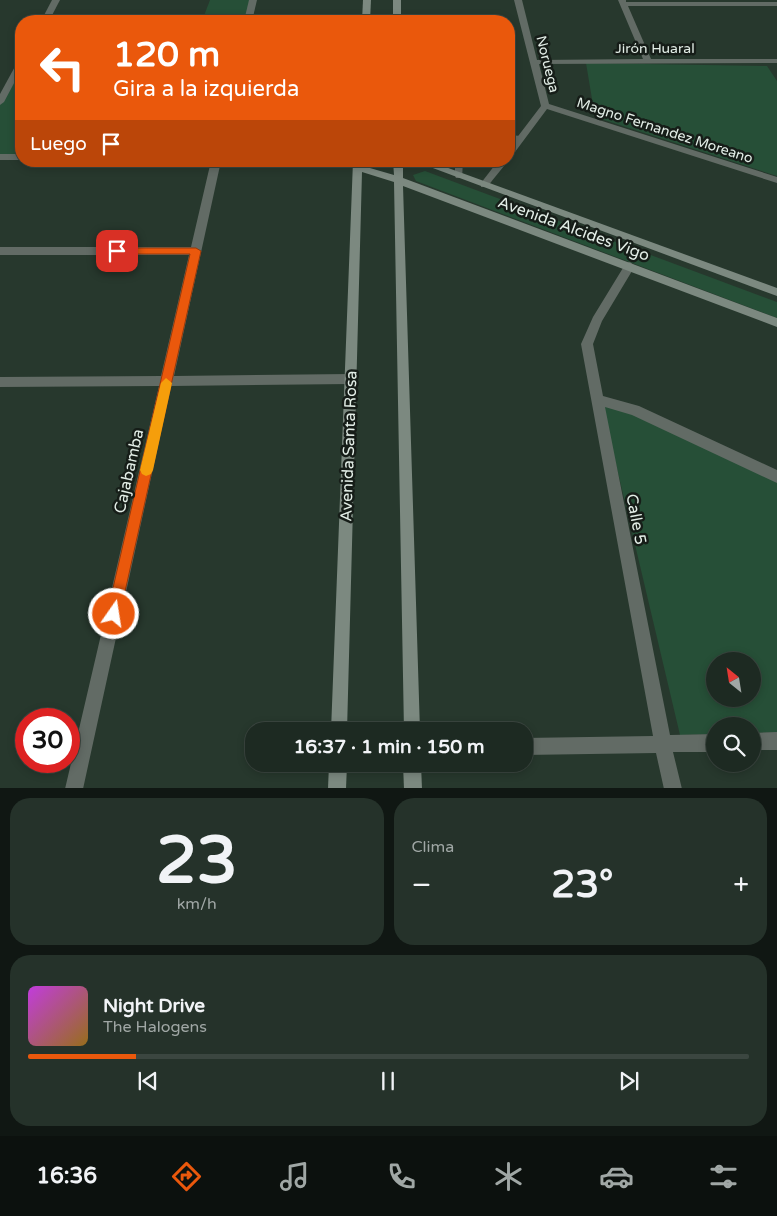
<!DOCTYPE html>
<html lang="es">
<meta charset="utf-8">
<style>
:root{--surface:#1d2a22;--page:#25322a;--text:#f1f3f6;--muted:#a0a7a5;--line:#3b4640;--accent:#ea580c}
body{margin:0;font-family:"Varela Round",sans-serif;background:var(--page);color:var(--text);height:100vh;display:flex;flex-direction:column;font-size:19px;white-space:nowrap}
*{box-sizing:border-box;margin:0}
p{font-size:16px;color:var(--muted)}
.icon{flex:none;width:28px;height:28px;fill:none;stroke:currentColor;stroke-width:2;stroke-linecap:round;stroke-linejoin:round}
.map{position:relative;height:788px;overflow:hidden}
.side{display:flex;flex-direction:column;gap:10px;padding:10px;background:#101713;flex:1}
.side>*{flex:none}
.guide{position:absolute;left:15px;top:15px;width:500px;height:152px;border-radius:20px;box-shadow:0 2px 8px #0003,0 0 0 1px var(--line);background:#ea580c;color:#fff;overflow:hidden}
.needle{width:32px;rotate:330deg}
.buttons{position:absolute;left:706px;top:652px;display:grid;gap:10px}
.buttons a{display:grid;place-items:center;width:55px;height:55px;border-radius:50%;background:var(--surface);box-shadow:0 2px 8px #0003,0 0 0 1px var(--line);font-size:25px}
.speed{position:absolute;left:15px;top:708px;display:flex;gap:10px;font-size:25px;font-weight:700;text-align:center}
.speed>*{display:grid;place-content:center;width:65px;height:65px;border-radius:50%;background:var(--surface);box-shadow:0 2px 8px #0003,0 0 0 1px var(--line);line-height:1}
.speed .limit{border:8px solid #d22;background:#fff;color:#111}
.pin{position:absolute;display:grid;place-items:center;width:42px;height:42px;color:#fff;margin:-21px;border-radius:10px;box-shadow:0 2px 8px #0006}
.me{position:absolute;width:55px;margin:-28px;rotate:13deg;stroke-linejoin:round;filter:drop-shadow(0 0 4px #0008)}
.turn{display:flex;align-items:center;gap:18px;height:105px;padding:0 15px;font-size:22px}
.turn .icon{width:65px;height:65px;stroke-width:2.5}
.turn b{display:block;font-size:35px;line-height:42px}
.then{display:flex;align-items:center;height:48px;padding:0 15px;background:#0003;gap:10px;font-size:19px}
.big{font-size:38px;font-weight:800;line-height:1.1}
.side .card{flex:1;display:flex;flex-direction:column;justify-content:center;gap:8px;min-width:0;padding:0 18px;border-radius:20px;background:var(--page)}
.side .dial{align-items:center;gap:0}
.dial b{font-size:65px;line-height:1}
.song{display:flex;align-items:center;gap:15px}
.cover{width:60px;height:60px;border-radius:8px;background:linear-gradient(135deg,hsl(290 70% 55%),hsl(40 70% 35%))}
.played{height:5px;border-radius:2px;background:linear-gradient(90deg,var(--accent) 15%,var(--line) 15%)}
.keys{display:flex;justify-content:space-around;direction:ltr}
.heat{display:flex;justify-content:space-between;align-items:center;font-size:28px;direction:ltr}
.side .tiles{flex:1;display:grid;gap:10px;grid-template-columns:1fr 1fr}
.card:last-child{grid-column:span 2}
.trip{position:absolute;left:245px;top:722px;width:288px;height:50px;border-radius:20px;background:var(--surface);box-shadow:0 2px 8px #0003,0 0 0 1px var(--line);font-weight:800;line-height:50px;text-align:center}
.dock{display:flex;height:80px;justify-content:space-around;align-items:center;background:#0c110e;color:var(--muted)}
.dock .icon{width:35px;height:35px}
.dock .selected{color:var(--accent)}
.dock b{font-size:22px;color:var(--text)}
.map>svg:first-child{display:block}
.green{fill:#264f37;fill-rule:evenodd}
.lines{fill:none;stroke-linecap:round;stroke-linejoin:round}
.lane{fill:#626b65;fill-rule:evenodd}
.street{fill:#626b65;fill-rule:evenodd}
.secondary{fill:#7c8980;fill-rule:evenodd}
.route{fill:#ea580c;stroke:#983908}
.slow{fill:#f59e0b}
.labels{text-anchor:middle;stroke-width:5;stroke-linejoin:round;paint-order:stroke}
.far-street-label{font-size:14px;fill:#e3eee7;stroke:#161d18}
.street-label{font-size:16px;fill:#e3eee7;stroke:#161d18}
</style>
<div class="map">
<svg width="777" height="789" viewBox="0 0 777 789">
<rect width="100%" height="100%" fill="#27382d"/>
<g class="green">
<path d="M 210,0 L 253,0 L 248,21 L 202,21 Z"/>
<path d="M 21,63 L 21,157 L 0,157 L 0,102 Z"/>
<path d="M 586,63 L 767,66 L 777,81 L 777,176 L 595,117 Z"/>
<path d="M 425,171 L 777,302 L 777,318 L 416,181 L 413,175 Z"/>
<path d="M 602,405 L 637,414 L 777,482 L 777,732 L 753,733 L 752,726 L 715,726 L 715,734 L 680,735 ZM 715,661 L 752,661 L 752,699 L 715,699 Z"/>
</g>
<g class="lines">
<g class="lane">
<path d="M 509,135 L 521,136 L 525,138 L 521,140 L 509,139 Z"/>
<path d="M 455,161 L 463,161 L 462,178 L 456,178 L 455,176 Z"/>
</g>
<g class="street">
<path d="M 52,0 L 60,0 L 49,21 L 41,21 Z"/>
<path d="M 249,0 L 257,0 L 252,21 L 244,21 Z"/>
<path d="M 514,0 L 522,0 L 537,60 L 643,59 L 618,0 L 626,0 L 626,2 L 777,2 L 777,6 L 628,6 L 651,59 L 777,59 L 777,63 L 539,64 L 549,104 L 777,177 L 777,183 L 547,109 L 512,156 L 509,157 L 509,148 L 541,106 Z"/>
<path d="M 18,61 L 21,61 L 21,70 L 4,102 L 0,105 L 0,94 Z"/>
<rect x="0" y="154" width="21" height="6"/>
<path d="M 211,161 L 221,161 L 174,376 L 350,374 L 354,375 L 356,379 L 354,383 L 350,384 L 171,386 L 83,789 L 65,789 L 159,386 L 0,387 L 0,377 L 161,376 L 189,255 L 0,255 L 0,247 L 191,247 Z"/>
<path d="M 498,161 L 508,161 L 487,187 L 481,187 L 481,183 Z"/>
<path d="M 630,262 L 635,266 L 602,321 L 593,344 L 603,396 L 639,406 L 777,470 L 777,483 L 632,415 L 605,407 L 670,735 L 715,734 L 715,752 L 673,752 L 682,789 L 664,789 L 656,753 L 524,755 L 524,738 L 653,736 L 581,344 L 593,317 L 626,263 Z"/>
<path d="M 777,732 L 777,750 L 752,750 L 752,733 Z"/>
</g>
<g class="secondary">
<path d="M 363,0 L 371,0 L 370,21 L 362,21 Z"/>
<rect x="393" y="0" width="8" height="21"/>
<path d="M 353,161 L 363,161 L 363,166 L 394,175 L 393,161 L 403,161 L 403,178 L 777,318 L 777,327 L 403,186 L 420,731 L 404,731 L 394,182 L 362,172 L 347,731 L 331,731 Z"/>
<path d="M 414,161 L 429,161 L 777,288 L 777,296 Z"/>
<path d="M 329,764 L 347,764 L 346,789 L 328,789 Z"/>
<path d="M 403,764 L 421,764 L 422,789 L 404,789 Z"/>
</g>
</g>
<path class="route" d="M 114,248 L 196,248 L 201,251 L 120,614 L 118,619 L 114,621 L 109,619 L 107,614 L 190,254 L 117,254 L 113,251 Z"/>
<path class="slow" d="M 166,378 L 172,383 L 153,470 L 151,474 L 146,476 L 142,474 L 140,470 L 161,383 Z"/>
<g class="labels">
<g class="far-street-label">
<text x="655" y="53">Jirón Huaral</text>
<text transform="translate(548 64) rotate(76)" y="5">Noruega</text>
<text transform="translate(665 130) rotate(18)" y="5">Magno Fernandez Moreano</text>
</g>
<g class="street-label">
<text transform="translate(574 228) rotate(20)" y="6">Avenida Alcides Vigo</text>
<text transform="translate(348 446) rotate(-88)" y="6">Avenida Santa Rosa</text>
<text transform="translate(128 471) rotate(-77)" y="6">Cajabamba</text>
<text transform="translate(637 519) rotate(79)" y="6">Calle 5</text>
</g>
</g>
</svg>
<div class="buttons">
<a><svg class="needle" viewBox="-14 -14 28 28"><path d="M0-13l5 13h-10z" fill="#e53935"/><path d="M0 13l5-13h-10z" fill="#a0a7a5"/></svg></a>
<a><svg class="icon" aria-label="search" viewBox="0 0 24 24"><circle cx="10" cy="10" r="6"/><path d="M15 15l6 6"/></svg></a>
</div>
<div class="speed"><div class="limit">30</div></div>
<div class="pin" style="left:117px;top:251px;background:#d93025"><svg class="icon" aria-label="arrive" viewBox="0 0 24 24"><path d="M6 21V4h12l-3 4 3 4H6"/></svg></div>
<svg class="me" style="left:114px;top:614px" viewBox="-20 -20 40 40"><circle r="17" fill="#ea580c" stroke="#fff" stroke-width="3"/><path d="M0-11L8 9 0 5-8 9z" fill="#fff"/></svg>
<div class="trip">16:37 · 1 min · 150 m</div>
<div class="guide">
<div class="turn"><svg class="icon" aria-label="left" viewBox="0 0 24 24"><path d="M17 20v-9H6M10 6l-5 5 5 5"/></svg><div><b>120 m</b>Gira a la izquierda</div></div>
<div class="then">Luego<svg class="icon" aria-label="arrive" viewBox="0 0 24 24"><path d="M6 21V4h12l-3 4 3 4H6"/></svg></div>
</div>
</div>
<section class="side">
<div class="tiles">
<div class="card dial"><b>23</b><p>km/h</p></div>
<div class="card"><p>Clima</p>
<div class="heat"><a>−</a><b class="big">23°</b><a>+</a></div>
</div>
<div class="card">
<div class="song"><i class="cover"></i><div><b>Night Drive</b><p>The Halogens</p></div></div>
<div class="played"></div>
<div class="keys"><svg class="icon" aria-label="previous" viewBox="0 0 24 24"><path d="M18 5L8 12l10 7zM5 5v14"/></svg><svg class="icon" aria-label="pause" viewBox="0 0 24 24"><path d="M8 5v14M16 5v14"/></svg><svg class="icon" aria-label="next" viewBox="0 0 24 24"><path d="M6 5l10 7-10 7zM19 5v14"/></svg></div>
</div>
</div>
</section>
<nav class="dock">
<b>16:36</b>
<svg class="icon selected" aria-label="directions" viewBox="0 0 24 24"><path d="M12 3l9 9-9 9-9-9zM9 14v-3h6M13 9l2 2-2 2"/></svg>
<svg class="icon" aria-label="music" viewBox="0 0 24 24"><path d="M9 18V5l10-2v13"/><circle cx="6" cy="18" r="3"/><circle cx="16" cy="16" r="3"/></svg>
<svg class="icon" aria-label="phone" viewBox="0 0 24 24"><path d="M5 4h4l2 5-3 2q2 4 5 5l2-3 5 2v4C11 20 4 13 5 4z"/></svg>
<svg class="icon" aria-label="climate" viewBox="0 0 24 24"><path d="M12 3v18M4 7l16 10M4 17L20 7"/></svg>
<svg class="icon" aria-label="car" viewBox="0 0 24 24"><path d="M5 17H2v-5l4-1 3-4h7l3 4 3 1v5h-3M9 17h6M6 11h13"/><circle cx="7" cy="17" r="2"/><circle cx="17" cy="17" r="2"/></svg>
<svg class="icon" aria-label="filters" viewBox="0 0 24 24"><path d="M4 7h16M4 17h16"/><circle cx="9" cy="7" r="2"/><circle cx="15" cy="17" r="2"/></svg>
</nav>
